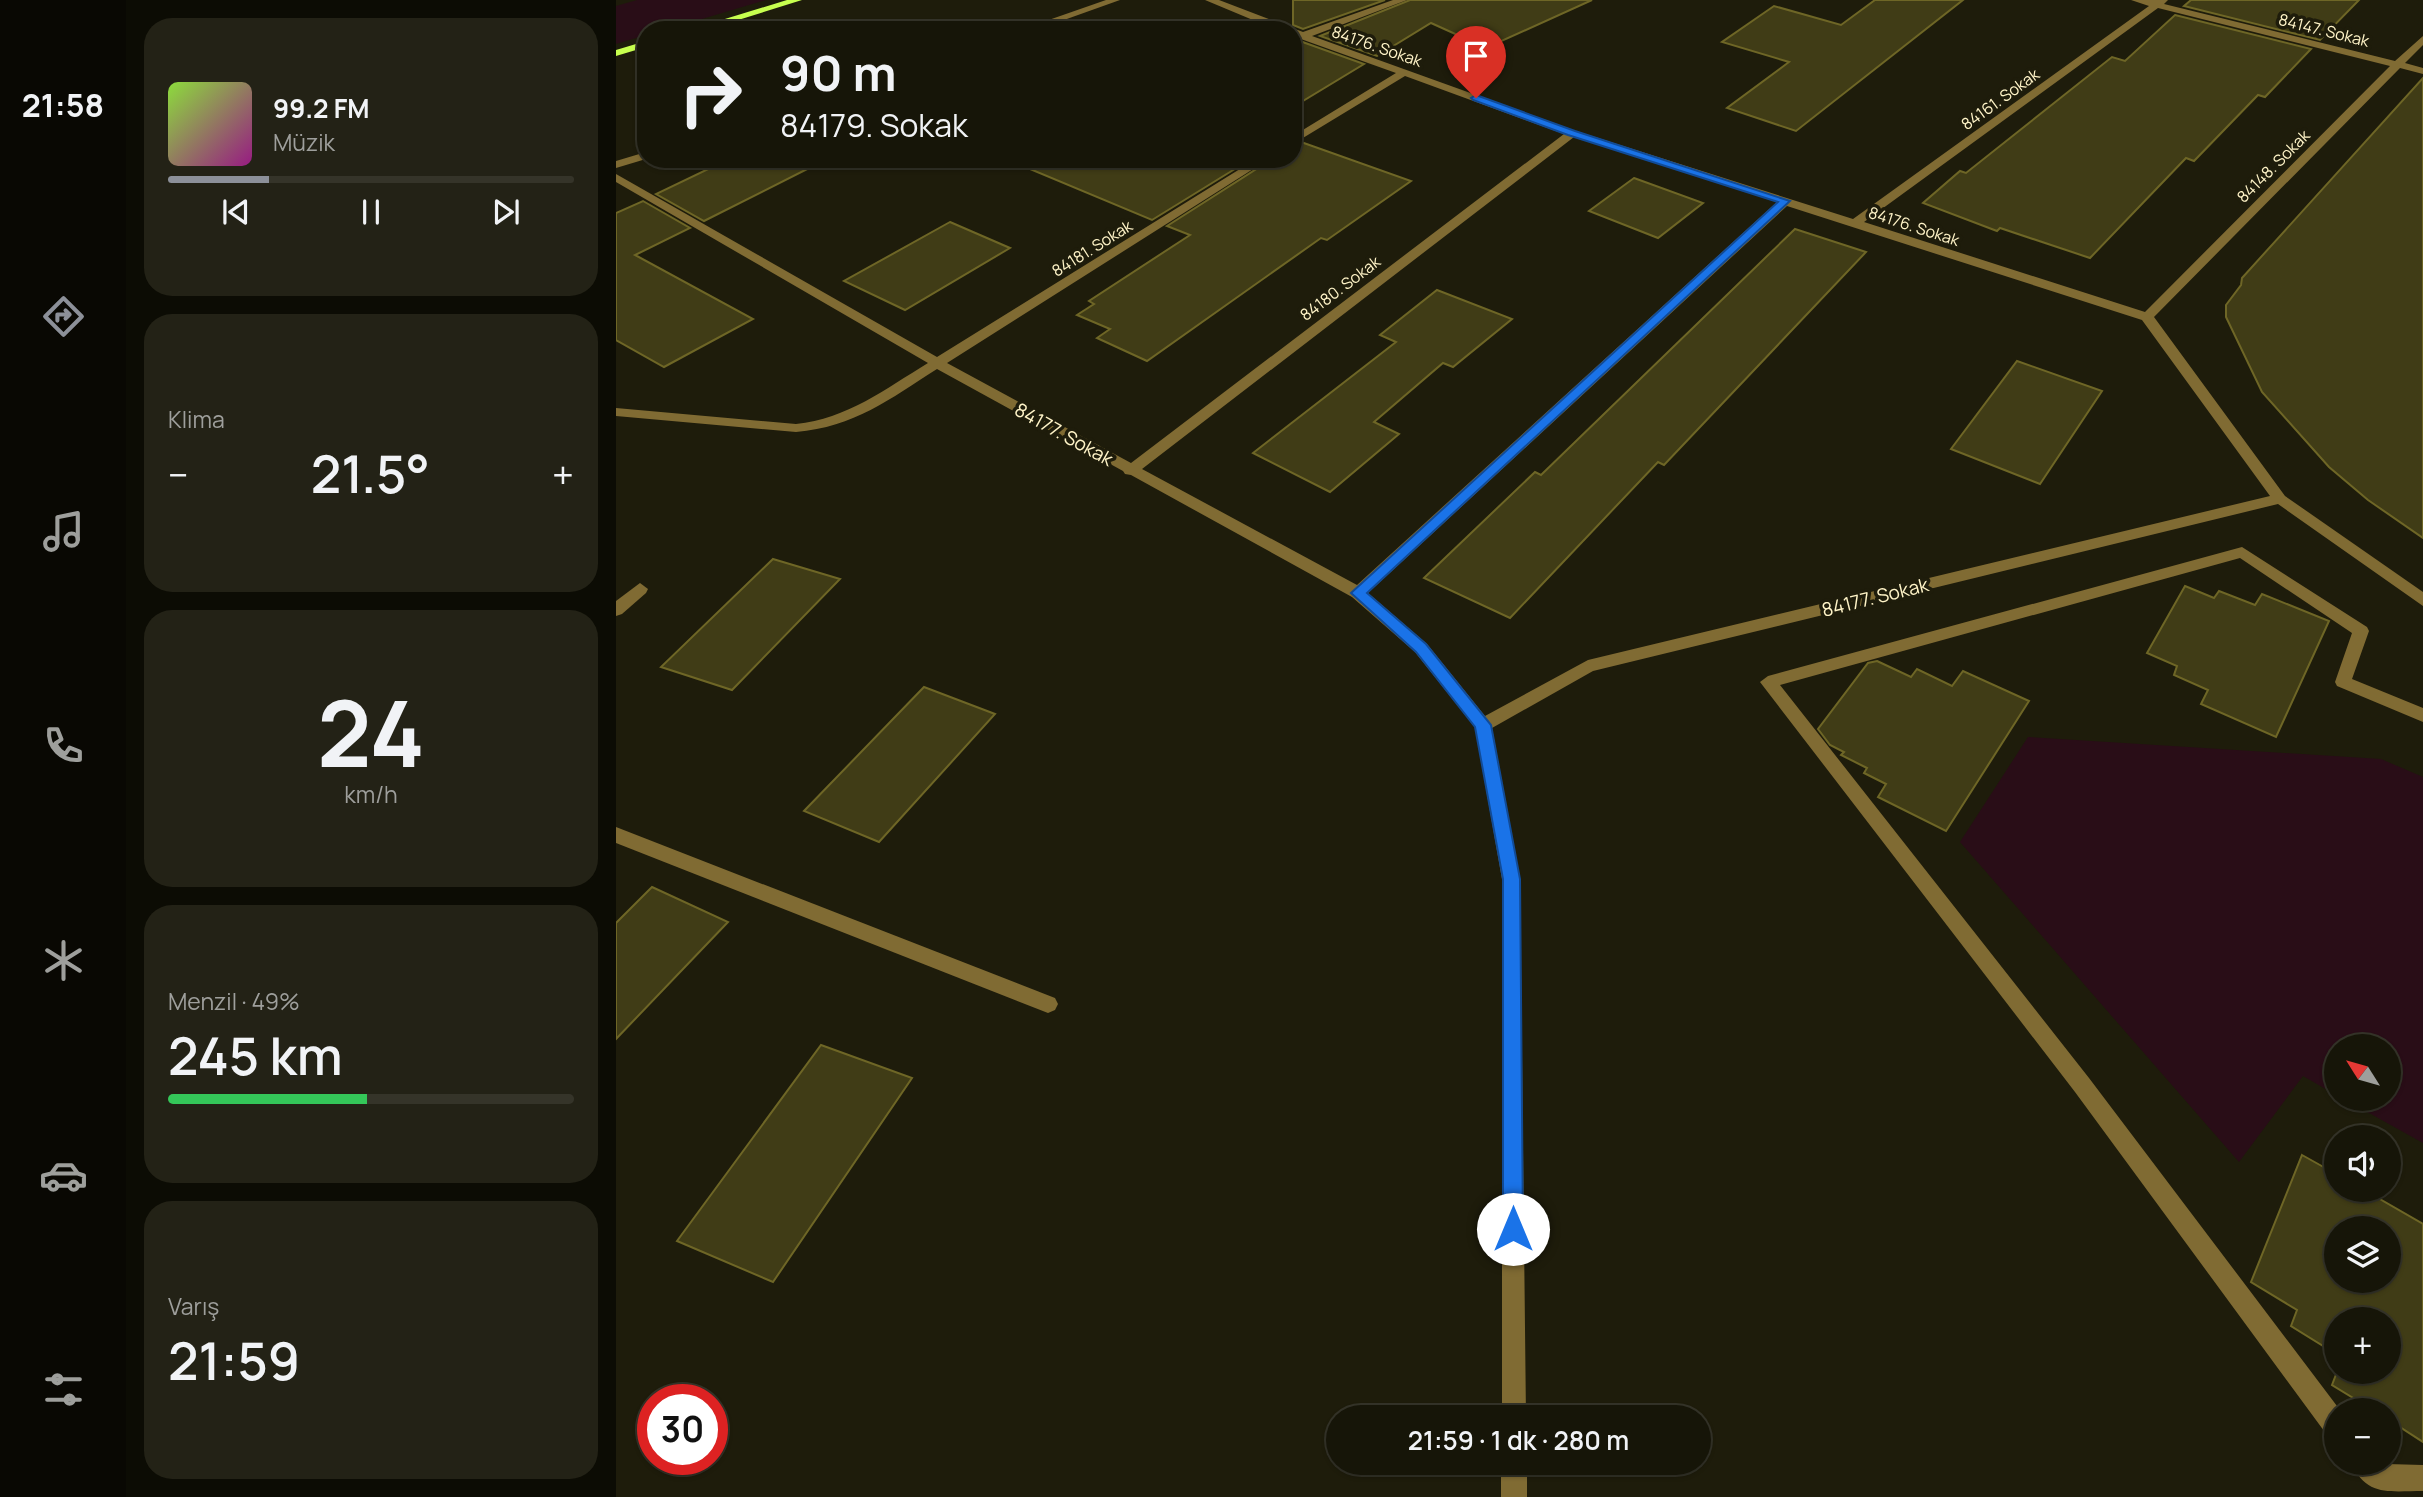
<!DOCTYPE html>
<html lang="tr">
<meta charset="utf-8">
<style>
:root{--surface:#161508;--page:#232216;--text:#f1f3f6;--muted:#9e9f9c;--line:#353429;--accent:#8c9099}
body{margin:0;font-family:Manrope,sans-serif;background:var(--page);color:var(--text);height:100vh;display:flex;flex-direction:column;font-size:26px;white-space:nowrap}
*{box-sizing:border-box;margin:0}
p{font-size:23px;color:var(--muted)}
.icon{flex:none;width:38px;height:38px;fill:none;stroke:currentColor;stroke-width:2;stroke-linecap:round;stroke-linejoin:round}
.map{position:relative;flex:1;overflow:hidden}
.details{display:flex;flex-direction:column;gap:18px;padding:18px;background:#0c0c04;width:490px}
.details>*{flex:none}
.top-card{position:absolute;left:21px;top:21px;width:665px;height:147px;border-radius:28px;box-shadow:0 2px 5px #0004,0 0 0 2px var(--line);background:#161508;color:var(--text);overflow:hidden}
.needle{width:46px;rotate:307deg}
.controls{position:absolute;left:1708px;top:1034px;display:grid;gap:14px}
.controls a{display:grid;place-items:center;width:77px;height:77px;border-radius:50%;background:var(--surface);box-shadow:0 2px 5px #0004,0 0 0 2px var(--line);font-size:35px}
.speed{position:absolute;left:21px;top:1384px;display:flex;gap:14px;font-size:35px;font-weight:700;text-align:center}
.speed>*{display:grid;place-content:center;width:91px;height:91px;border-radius:50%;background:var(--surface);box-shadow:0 2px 5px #0004,0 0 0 2px var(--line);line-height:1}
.speed .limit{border:10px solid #d22;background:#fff;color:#111}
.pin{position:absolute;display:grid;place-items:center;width:60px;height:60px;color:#fff;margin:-72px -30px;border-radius:50% 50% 50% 0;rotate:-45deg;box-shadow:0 0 7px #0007}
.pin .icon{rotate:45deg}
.me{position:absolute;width:77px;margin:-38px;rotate:0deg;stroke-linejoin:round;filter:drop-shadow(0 0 5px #0008)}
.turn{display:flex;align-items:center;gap:24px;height:147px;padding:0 28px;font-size:32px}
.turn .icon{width:91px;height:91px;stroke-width:2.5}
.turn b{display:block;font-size:49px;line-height:60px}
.big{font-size:52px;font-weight:600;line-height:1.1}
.details .tile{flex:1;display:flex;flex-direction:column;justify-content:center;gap:10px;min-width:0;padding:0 24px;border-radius:28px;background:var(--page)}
.details .dial{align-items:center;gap:0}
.dial b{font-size:91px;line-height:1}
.song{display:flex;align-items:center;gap:21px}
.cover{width:84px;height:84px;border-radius:10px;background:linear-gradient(135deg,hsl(90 70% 55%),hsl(310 70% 35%))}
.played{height:7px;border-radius:4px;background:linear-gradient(90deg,var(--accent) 25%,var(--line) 25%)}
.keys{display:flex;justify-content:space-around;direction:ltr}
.heat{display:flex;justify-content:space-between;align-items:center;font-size:38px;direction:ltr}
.charge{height:10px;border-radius:5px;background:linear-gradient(90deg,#34c759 49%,var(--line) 0)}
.trip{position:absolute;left:710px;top:1405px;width:385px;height:70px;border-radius:35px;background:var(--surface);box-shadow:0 2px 5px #0004,0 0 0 2px var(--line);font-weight:600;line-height:70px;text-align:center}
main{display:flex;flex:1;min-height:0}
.tabs{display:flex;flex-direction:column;width:126px;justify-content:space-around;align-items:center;background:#090803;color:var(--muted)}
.tabs .icon{width:49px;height:49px}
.tabs .current{color:var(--accent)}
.tabs b{font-size:32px;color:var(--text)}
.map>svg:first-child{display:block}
.green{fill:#290d17}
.building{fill:#403c16;stroke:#6e6626;stroke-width:2;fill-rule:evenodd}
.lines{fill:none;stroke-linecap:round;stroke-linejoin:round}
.minor{fill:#806b33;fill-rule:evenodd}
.major{fill:#c7ff4f;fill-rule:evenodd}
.route{fill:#1a73e8;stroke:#114b97;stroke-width:2}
.labels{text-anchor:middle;stroke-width:7;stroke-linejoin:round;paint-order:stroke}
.far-street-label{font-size:16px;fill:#fff4c8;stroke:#1e1c0b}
.street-label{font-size:19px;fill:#fff4c8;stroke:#1e1c0b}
</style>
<main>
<nav class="tabs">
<b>21:58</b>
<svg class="icon current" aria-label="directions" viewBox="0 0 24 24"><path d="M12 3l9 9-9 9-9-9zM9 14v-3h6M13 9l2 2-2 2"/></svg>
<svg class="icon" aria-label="music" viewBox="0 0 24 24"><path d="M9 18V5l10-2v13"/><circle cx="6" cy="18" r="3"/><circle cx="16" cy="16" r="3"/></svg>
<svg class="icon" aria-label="phone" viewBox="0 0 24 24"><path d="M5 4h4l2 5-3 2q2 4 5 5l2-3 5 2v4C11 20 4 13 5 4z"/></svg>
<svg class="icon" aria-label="climate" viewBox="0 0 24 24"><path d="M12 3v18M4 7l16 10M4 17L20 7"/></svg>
<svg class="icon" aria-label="car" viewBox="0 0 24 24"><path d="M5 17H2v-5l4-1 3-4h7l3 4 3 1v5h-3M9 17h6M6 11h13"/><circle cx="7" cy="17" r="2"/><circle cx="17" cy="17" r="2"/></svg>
<svg class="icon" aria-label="filters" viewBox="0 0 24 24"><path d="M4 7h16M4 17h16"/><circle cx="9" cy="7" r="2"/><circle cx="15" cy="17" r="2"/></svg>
</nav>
<section class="details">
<div class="tile">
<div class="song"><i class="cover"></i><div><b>99.2 FM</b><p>Müzik</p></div></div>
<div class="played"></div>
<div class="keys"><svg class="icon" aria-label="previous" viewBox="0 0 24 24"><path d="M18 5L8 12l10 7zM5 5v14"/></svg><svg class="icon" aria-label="pause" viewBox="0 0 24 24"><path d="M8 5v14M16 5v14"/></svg><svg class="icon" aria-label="next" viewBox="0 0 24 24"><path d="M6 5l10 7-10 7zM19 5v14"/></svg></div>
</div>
<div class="tile"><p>Klima</p>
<div class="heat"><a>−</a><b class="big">21.5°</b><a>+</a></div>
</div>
<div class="tile dial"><b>24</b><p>km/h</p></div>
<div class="tile"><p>Menzil · 49%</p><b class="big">245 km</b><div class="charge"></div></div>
<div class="tile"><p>Varış</p><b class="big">21:59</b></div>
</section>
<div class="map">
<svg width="1807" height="1497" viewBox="0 0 1807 1497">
<rect width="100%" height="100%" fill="#1e1c0b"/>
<g class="green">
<path d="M 21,0 L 150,0 L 49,30 L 30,30 L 30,35 L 0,44 L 0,6 Z"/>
<path d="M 1412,737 L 1765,759 L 1807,777 L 1807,1143 L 1728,1099 L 1773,1099 L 1773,1046 L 1720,1046 L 1720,1095 L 1687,1076 L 1623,1162 L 1344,842 Z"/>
</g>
<g class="building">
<path d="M 677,0 L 769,0 L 687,29 L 677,25 Z"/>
<path d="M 794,0 L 976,0 L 870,48 L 815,23 L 761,56 L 704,36 Z"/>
<path d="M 1259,0 L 1347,0 L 1180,131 L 1111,108 L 1173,62 L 1106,42 L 1158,6 L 1225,25 Z"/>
<path d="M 1575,0 L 1743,0 L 1704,40 L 1568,6 Z"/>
<path d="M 1559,15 L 1695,49 L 1649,97 L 1642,95 L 1578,161 L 1570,158 L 1474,258 L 1384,228 L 1381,231 L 1307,203 L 1344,171 L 1350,173 L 1496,57 L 1509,61 Z"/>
<path d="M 677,38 L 681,40 L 748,64 L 677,107 Z"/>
<path d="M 1807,78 L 1807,538 L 1752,500 L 1713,467 L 1646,392 L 1610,317 L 1610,305 L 1625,285 L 1626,278 Z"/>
<path d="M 685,142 L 795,181 L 711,240 L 705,238 L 531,361 L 481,338 L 494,329 L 461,315 L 478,304 L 473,301 L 574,235 L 551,226 L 656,159 L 677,159 L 677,146 Z"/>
<path d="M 113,159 L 211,159 L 88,221 L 40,194 Z"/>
<path d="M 390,159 L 635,159 L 536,220 Z"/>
<path d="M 1018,178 L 1087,203 L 1042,238 L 973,211 Z"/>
<path d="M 27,201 L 74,228 L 19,255 L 137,319 L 48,367 L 0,340 L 0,213 Z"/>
<path d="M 334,222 L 394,248 L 289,310 L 228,281 Z"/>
<path d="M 1179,229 L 1250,252 L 1048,465 L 1042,462 L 894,618 L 808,578 L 919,472 L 925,475 Z"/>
<path d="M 821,290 L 896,319 L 837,367 L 827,363 L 758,422 L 783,434 L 714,492 L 637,453 L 780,342 L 764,335 Z"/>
<path d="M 1401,361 L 1486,391 L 1424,484 L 1335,449 Z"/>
<path d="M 157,559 L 224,579 L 116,690 L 45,667 Z"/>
<path d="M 1569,586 L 1598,598 L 1603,591 L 1639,605 L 1646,594 L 1713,621 L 1660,737 L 1585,704 L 1592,690 L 1558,675 L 1561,666 L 1531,653 Z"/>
<path d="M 1261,661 L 1295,677 L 1301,669 L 1336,686 L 1347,671 L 1413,701 L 1330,831 L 1262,797 L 1270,784 L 1248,773 L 1251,768 L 1225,755 L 1228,752 L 1214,745 L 1202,729 L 1252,663 Z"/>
<path d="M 308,687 L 379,714 L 263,842 L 188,811 Z"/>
<path d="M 36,887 L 112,922 L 0,1039 L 0,923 Z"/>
<path d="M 205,1045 L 296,1078 L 157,1282 L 61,1241 Z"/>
<path d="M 1686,1155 L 1720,1174 L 1720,1190 L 1748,1190 L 1807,1224 L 1807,1442 L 1773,1420 L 1773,1410 L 1757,1410 L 1716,1385 L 1721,1372 L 1773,1372 L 1773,1320 L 1720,1320 L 1720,1354 L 1675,1326 L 1681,1310 L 1635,1282 ZM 1720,1228 L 1773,1228 L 1773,1281 L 1720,1281 Z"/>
</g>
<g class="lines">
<g class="minor">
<path d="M 490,0 L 504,0 L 420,30 L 404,30 Z"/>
<path d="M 589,0 L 603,0 L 687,32 L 777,0 L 791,0 L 696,36 L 960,131 L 1237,219 L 1533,6 L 1515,0 L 1552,0 L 1548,4 L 1779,61 L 1807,36 L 1807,45 L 1789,63 L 1807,68 L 1807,74 L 1784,68 L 1538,317 L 1669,496 L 1807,592 L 1807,606 L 1662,504 L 977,671 L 876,728 L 904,879 L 910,1418 L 886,1418 L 886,879 L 859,727 L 799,652 L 736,597 L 515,475 L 509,474 L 507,471 L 321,369 C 274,399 238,427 180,432 L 0,416 L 0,408 L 180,424 C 231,419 269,389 312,363 L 0,182 L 0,174 L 321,357 L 640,159 L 653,159 L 331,363 L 515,463 L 948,134 L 789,76 L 677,144 L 677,136 L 780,73 L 682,38 L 677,35 L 677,30 L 661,30 ZM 1542,8 L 1774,66 L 1529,312 L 1248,222 ZM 958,137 L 1161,202 L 741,585 L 526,469 ZM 1171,206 L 1526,320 L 1654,496 L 972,660 L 869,716 L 811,644 L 752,593 Z"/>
<path d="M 30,152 L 30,159 L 0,168 L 0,161 Z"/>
<path d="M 1626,547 L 1751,627 L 1753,631 L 1736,679 L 1807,708 L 1807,722 L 1721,686 L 1719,682 L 1736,633 L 1624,558 L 1164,685 L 1473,1078 L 1724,1410 L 1720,1410 L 1720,1438 L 1711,1435 L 1459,1092 L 1144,682 L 1152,676 Z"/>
<path d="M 24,583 L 32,589 L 30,593 L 6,614 L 0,616 L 0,601 Z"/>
<path d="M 0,827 L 439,998 L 442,1004 L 439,1010 L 432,1013 L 0,843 Z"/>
<rect x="885" y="1463" width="26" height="34"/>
<path d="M 1735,1463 L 1807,1465 L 1807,1491 C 1773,1491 1751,1497 1735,1463 Z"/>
</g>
<g class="major">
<path d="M 171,0 L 186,0 L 90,30 L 73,30 Z"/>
<path d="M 30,41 L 30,47 L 0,56 L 0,50 Z"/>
</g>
</g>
<path class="route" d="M 860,95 L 959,131 L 1174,201 L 751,593 L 810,644 L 875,725 L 904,879 L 907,1229 L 904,1236 L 897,1239 L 890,1236 L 887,1229 L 887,879 L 859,727 L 800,652 L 735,593 L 1162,202 L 952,135 L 857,100 L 855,98 Z"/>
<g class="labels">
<g class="far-street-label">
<text transform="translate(1708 30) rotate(14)" y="6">84147. Sokak</text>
<text transform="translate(761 46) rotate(19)" y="6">84176. Sokak</text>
<text transform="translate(1384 99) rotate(-36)" y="6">84161. Sokak</text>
<text transform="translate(1657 166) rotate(-45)" y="6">84148. Sokak</text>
<text transform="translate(1298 226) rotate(18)" y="6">84176. Sokak</text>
<text transform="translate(476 248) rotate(-32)" y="6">84181. Sokak</text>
<text transform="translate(724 288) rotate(-37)" y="6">84180. Sokak</text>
</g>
<g class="street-label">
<text transform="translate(448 434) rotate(29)" y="7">84177. Sokak</text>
<text transform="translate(1259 597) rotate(-14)" y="7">84177. Sokak</text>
</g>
</g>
</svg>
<div class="controls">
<a><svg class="needle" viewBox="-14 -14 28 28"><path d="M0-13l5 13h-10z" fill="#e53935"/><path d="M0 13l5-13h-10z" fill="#9e9f9c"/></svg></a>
<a><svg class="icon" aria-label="sound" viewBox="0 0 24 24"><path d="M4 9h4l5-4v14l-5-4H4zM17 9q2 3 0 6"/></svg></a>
<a><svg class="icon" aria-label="layers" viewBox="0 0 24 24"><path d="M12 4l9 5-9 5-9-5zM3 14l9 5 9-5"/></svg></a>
<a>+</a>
<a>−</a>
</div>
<div class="speed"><div class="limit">30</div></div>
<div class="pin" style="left:860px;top:98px;background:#d93025"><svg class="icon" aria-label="arrive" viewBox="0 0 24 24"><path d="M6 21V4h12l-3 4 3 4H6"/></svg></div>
<svg class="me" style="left:897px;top:1229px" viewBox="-20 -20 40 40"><circle r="19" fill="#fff"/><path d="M0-13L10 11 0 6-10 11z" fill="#1a73e8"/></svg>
<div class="trip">21:59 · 1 dk · 280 m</div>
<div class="top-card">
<div class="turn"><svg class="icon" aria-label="right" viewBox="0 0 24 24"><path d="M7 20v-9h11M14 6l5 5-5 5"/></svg><div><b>90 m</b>84179. Sokak</div></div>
</div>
</div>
</main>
